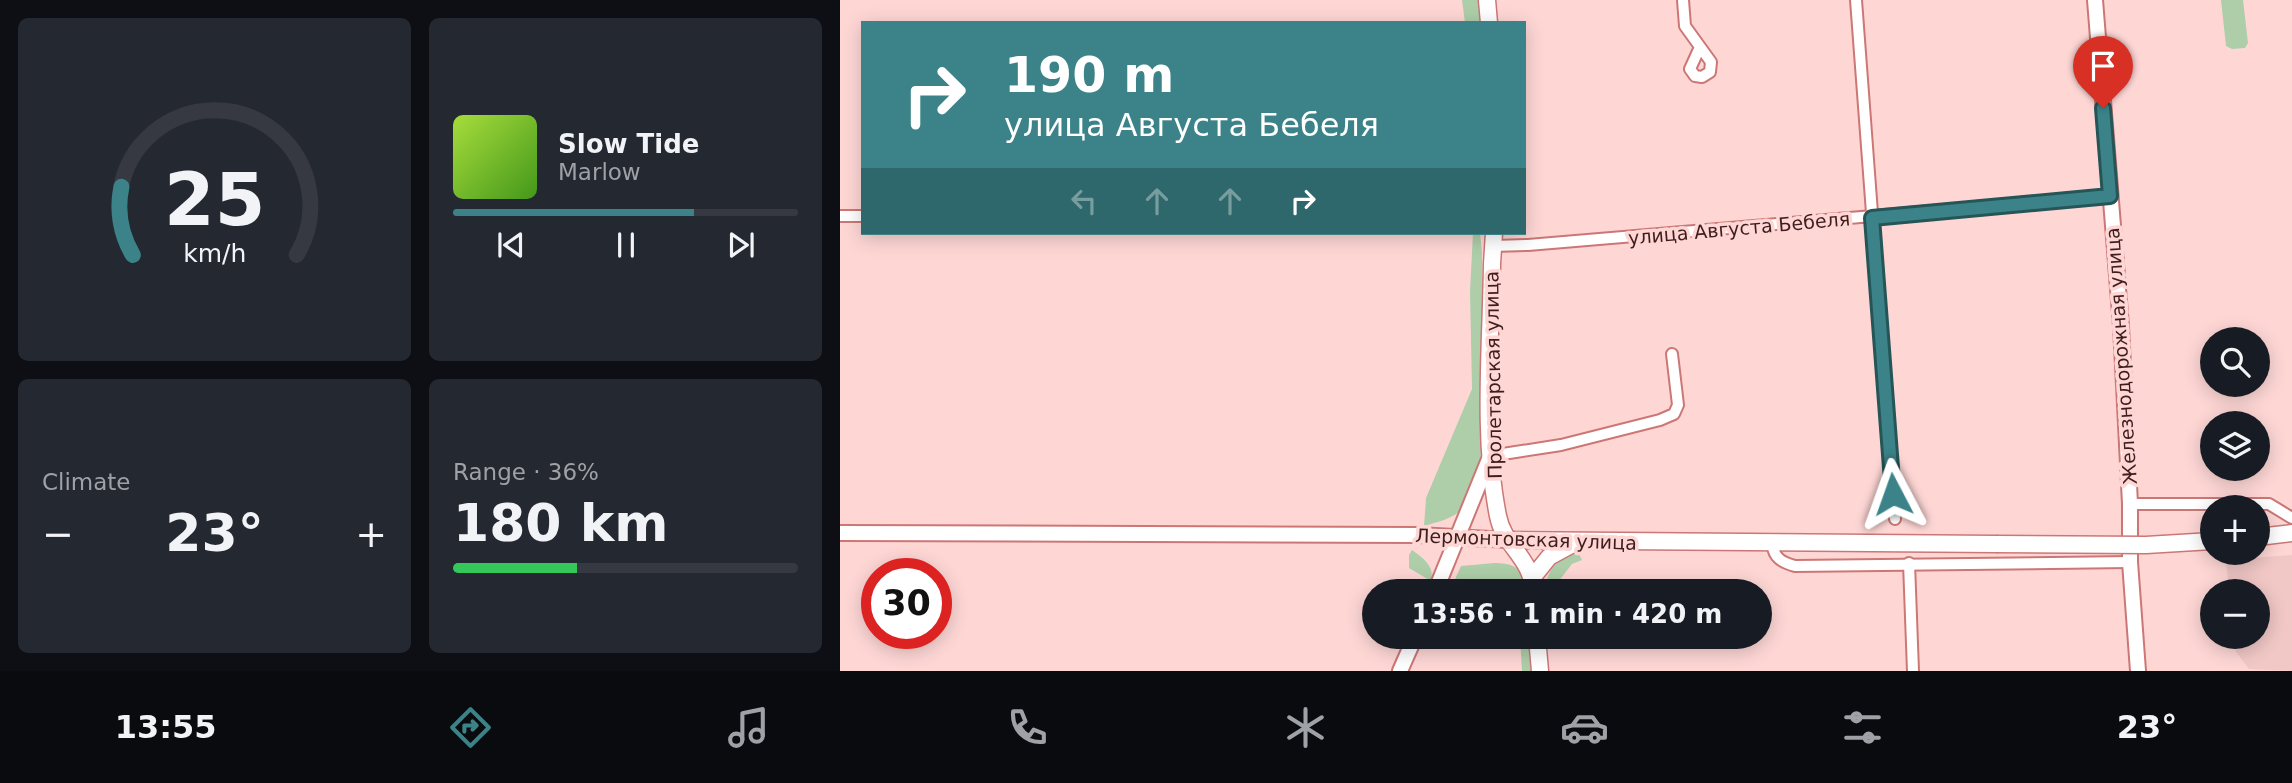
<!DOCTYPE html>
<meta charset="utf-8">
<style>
:root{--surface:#171b24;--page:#242831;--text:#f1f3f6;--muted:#9ea1a6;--line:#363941;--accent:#3b8388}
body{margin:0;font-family:"DejaVu Sans",sans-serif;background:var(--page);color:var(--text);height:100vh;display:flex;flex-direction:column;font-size:26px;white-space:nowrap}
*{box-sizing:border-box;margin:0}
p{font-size:23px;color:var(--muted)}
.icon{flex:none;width:38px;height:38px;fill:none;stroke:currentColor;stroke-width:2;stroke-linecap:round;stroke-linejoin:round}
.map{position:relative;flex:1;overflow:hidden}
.details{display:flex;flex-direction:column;gap:18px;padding:18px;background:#0d0f14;width:840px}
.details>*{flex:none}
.guide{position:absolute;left:21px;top:21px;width:665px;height:214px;border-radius:0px;box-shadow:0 4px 18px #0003;background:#3b8388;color:#fff;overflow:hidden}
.buttons{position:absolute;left:1360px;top:327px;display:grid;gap:14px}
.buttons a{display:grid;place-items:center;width:70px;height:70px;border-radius:50%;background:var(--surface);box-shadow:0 4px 18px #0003;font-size:35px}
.speed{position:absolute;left:21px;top:558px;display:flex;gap:14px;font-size:35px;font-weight:700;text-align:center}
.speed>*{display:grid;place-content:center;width:91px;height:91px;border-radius:50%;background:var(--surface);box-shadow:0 4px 18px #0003;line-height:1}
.speed .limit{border:10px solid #d22;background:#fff;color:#111}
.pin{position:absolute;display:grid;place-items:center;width:60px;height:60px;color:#fff;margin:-72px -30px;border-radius:50% 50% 50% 0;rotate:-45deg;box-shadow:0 0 7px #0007}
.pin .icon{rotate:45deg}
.me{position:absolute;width:77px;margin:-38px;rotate:356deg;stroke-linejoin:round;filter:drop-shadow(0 0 5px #0008)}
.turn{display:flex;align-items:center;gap:24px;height:147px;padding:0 28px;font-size:32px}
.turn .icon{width:91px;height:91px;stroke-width:2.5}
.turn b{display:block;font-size:49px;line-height:60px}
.lanes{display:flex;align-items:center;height:66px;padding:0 28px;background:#0003;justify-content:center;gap:35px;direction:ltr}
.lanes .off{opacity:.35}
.big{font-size:52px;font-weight:600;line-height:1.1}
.details .tile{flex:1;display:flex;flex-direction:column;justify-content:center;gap:10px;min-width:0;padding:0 24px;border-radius:10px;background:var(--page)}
.details .dial{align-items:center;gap:0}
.dial svg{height:182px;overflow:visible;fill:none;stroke:var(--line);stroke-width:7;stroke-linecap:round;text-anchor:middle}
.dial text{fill:var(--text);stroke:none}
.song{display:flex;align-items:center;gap:21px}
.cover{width:84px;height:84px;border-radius:10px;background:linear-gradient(135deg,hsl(80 70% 55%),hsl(100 70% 35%))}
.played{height:7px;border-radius:4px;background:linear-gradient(90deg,var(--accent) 70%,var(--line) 70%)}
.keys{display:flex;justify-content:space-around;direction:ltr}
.heat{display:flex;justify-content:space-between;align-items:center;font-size:38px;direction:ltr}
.charge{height:10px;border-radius:5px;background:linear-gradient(90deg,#34c759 36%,var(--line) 0)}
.details .tiles{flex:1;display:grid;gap:18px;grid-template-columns:repeat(2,1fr)}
.trip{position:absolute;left:522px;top:579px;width:410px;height:70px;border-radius:35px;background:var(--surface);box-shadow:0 4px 18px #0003;font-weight:600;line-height:70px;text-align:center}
.tab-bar{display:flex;height:112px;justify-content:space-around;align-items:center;background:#090b0e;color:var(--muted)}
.tab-bar .icon{width:49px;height:49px}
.tab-bar .active{color:var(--accent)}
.tab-bar b{font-size:32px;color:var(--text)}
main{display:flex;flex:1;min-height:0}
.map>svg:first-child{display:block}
.built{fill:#f1c8c6}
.green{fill:#aecea9}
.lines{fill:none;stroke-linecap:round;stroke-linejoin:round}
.street-casing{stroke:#cc7775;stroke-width:14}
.secondary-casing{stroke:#cc7775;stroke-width:18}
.primary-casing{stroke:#cc7775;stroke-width:19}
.street{stroke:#fff;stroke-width:10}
.secondary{stroke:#fff;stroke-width:14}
.primary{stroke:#fff;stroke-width:16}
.primary-bridge-casing{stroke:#cc7775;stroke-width:19;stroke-linecap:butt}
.primary-bridge{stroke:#fff;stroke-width:16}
.route-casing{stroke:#265558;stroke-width:18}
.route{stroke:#3b8388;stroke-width:12}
.labels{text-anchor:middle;stroke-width:7;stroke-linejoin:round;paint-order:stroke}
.street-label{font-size:19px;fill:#3f1d1d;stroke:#fed7d5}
</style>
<main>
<section class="details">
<div class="tiles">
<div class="tile dial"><svg viewBox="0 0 100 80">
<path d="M14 69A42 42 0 1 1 86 69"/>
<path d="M14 69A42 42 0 0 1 9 39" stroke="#3b8388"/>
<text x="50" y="56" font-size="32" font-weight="700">25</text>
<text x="50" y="72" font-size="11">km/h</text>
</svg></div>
<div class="tile">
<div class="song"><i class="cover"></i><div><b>Slow Tide</b><p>Marlow</p></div></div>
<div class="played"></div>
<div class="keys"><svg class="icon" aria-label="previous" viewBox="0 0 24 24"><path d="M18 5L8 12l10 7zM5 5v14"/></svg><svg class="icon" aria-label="pause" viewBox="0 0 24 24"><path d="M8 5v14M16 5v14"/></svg><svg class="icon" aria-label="next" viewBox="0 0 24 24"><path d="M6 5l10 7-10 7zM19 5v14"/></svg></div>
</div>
<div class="tile"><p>Climate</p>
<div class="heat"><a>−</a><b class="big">23°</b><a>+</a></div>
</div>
<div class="tile"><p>Range · 36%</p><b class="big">180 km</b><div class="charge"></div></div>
</div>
</section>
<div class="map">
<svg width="1452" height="671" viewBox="0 0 1452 671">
<rect width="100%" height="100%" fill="#fed7d5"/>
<path class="built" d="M 1452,555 L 1452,671 L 1409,669 L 1396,652 L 1394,637 L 1418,637 L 1418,592 L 1389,591 L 1386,560 Z"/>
<g class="green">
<path d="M 622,0 L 639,0 L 641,23 L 625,23 Z"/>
<path d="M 1381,0 L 1403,0 L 1408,43 L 1405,48 L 1392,49 L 1386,46 Z"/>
<path d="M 633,233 L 640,233 L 642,252 C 641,307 657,470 623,508 C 613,519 597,522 584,526 L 586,498 L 632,389 L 630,291 Z"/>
<path d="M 572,550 C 583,558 595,566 591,581 L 569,568 L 569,555 Z"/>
<path d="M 738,552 L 742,560 L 732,564 L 718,582 L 706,582 C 711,565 721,556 738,552 Z"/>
<path d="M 654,563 C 671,563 679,566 686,582 L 612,586 L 621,566 Z"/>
<path d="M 680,637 L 691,637 L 694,671 L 682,671 Z"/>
</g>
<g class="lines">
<g class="street-casing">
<g id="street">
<path d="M 843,0 L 845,26 L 871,62 L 870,72 L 862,77 L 855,76 L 850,69 L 860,47"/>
<path d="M 1016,0 L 1055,519"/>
<path d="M 0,216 L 23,216"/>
<path d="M 653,246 L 688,245 L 1270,196"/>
<path d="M 650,456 L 721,445 L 820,420 L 834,414 L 838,405 L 832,354"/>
<path d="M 1290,504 L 1429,504 L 1452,518"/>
<path d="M 932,543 C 934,558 941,562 955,566 L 1290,562"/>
<path d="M 1069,563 L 1073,671"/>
</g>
</g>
<g class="secondary-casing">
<g id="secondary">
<path d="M 1255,0 L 1281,326 L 1290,504 L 1290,562 L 1298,671"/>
<path d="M 0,533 L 578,535 L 668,540"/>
<path d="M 595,592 L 650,457"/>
<path d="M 560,671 L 575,637"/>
</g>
</g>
<g class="primary-casing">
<g id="primary">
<path d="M 647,0 L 649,23"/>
<path d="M 654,233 L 652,264 C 651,345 642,437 658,516 C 664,547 691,556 694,592"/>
<path d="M 1418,537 L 1452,533"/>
<path d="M 668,540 L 1156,544"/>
<path d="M 693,577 L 709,557 L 733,544"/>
<path d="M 697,637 L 700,671"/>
</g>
</g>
<use href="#street" class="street"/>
<use href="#secondary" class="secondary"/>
<use href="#primary" class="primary"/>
<g class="primary-bridge-casing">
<path id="primary-bridge" d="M 1156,544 L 1306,545 L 1372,541"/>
</g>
<use href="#primary-bridge" class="primary-bridge"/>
</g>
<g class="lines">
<g class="route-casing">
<path id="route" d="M 1053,494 L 1032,218 L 1270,196 L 1263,108"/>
</g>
<use href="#route" class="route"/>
</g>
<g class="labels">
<g class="street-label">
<text transform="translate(899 228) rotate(-5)" y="7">улица Августа Бебеля</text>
<text transform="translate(1281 356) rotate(-94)" y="7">Железнодорожная улица</text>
<text transform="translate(653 375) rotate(-91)" y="7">Пролетарская улица</text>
<text transform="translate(686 539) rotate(2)" y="7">Лермонтовская улица</text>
</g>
</g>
</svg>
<div class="buttons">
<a><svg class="icon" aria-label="search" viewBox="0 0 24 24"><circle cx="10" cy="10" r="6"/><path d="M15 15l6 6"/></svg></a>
<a><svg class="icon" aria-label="layers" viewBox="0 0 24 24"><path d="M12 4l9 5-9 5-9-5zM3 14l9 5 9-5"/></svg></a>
<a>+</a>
<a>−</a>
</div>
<div class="speed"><div class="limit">30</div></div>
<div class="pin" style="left:1263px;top:108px;background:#d93025"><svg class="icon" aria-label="arrive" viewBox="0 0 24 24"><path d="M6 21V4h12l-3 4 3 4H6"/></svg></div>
<svg class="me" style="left:1053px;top:494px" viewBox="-20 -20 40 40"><path d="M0-17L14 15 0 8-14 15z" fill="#3b8388" stroke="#fff" stroke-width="4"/></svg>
<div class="trip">13:56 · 1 min · 420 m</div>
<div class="guide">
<div class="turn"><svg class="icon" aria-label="right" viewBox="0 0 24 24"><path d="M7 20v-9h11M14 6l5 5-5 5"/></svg><div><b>190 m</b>улица Августа Бебеля</div></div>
<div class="lanes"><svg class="icon off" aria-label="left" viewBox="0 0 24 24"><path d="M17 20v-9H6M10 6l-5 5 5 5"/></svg><svg class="icon off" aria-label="ahead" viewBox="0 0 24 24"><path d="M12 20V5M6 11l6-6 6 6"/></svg><svg class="icon off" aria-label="ahead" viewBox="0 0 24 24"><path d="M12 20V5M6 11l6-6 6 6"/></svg><svg class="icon" aria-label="right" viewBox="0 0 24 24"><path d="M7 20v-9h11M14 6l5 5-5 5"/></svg></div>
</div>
</div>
</main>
<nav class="tab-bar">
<b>13:55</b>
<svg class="icon active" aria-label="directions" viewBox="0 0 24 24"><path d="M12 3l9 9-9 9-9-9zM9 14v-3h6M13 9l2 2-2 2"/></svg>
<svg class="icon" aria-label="music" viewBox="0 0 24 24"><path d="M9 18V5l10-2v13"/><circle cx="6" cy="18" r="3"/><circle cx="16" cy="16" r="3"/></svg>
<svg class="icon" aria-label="phone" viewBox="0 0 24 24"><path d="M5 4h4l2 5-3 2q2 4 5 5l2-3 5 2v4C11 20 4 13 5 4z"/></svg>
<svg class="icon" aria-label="climate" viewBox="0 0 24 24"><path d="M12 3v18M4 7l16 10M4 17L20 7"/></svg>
<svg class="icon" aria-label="car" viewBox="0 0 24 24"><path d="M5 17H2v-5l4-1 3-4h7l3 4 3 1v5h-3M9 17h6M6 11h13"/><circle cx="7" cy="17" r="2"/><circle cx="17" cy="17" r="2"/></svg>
<svg class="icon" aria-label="filters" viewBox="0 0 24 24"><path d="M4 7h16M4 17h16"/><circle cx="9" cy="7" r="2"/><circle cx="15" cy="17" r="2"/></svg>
<b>23°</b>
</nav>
